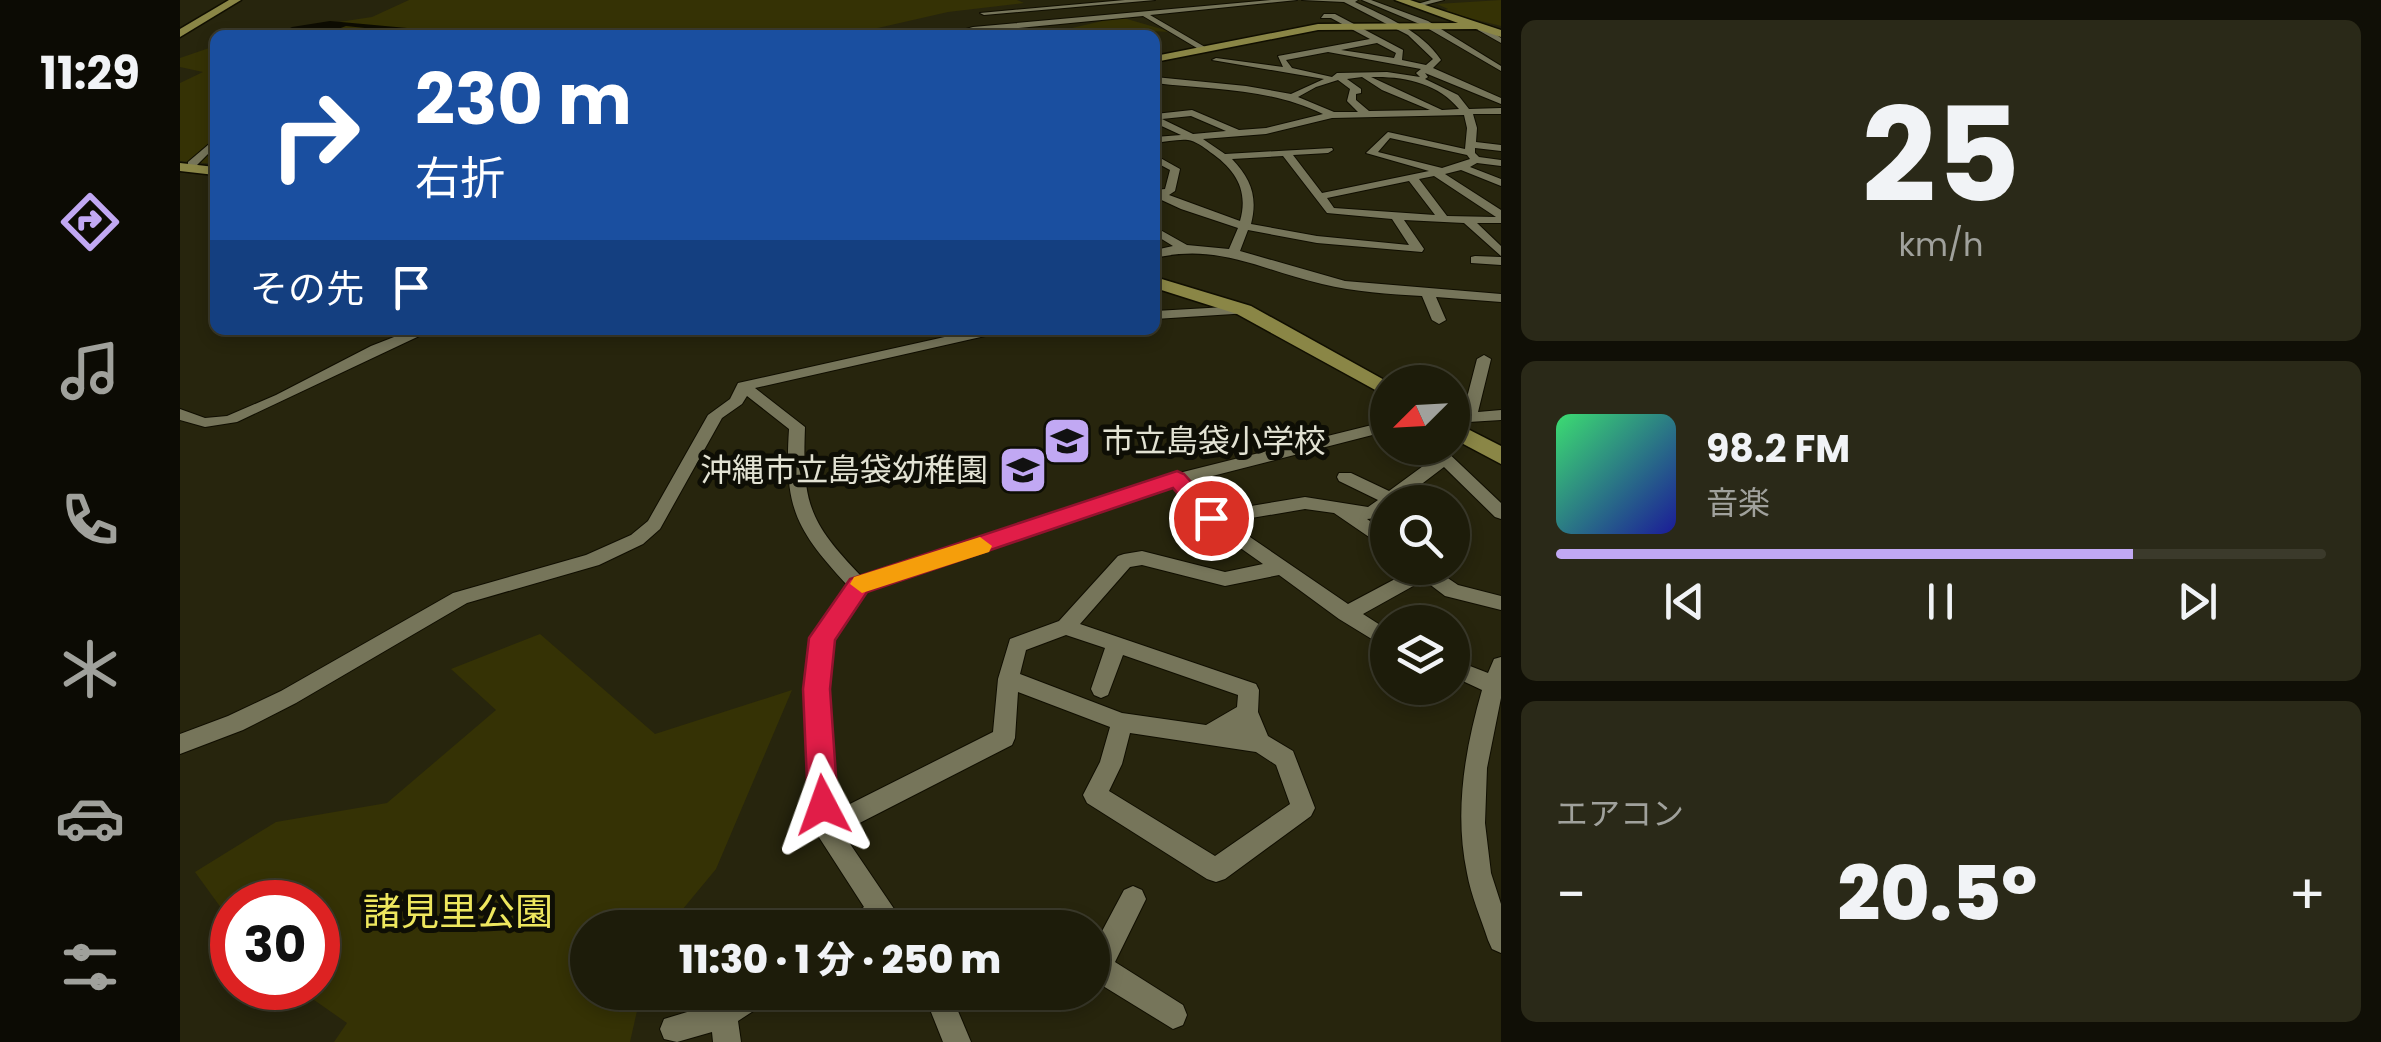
<!DOCTYPE html>
<html lang="ja">
<meta charset="utf-8">
<style>
:root{--surface:#1d1c0a;--page:#2a2918;--text:#f1f3f6;--muted:#a0a19c;--line:#3b3a2b;--accent:#c1a8f3}
body{margin:0;font-family:Poppins,"Noto Sans JP",sans-serif;background:var(--page);color:var(--text);height:100vh;display:flex;flex-direction:column;font-size:38px;white-space:nowrap}
*{box-sizing:border-box;margin:0}
p{font-size:32px;color:var(--muted)}
.icon{flex:none;width:55px;height:55px;fill:none;stroke:currentColor;stroke-width:2;stroke-linecap:round;stroke-linejoin:round}
.map{position:relative;flex:1;overflow:hidden}
.panel{display:flex;flex-direction:column;gap:20px;padding:20px;background:#100f06;width:880px}
.panel>*{flex:none}
.hud{position:absolute;left:30px;top:30px;width:950px;height:305px;border-radius:15px;box-shadow:0 5px 15px #0003,0 0 0 2px var(--line);background:#1a4fa0;color:#fff;overflow:hidden}
.needle{width:65px;rotate:246deg}
.buttons{position:absolute;left:1190px;top:365px;display:grid;gap:20px}
.buttons a{display:grid;place-items:center;width:100px;height:100px;border-radius:50%;background:var(--surface);box-shadow:0 5px 15px #0003,0 0 0 2px var(--line);font-size:50px}
.speed{position:absolute;left:30px;top:880px;display:flex;gap:20px;font-size:50px;font-weight:700;text-align:center}
.speed>*{display:grid;place-content:center;width:130px;height:130px;border-radius:50%;background:var(--surface);box-shadow:0 5px 15px #0003,0 0 0 2px var(--line);line-height:1}
.speed .limit{border:15px solid #d22;background:#fff;color:#111}
.pin{position:absolute;display:grid;place-items:center;width:85px;height:85px;color:#fff;margin:-42px;border:5px solid #fff;border-radius:50%;box-shadow:0 2px 10px #0007}
.me{position:absolute;width:110px;margin:-55px;rotate:356deg;stroke-linejoin:round;filter:drop-shadow(0 0 8px #0008)}
.turn{display:flex;align-items:center;gap:35px;height:210px;padding:0 40px;font-size:45px}
.turn .icon{width:130px;height:130px;stroke-width:2.5}
.turn b{display:block;font-size:70px;line-height:85px}
.then{display:flex;align-items:center;height:95px;padding:0 40px;background:#0003;gap:20px;font-size:38px}
.big{font-size:75px;font-weight:800;line-height:1.1}
.panel .card{flex:1;display:flex;flex-direction:column;justify-content:center;gap:15px;min-width:0;padding:0 35px;border-radius:15px;background:var(--page)}
.panel .dial{align-items:center;gap:0}
.dial b{font-size:130px;line-height:1}
.song{display:flex;align-items:center;gap:30px}
.cover{width:120px;height:120px;border-radius:15px;background:linear-gradient(135deg,hsl(140 70% 55%),hsl(240 70% 35%))}
.played{height:10px;border-radius:5px;background:linear-gradient(90deg,var(--accent) 75%,var(--line) 75%)}
.keys{display:flex;justify-content:space-around;direction:ltr}
.heat{display:flex;justify-content:space-between;align-items:center;font-size:55px;direction:ltr}
.trip{position:absolute;left:390px;top:910px;width:540px;height:100px;border-radius:50px;background:var(--surface);box-shadow:0 5px 15px #0003,0 0 0 2px var(--line);font-weight:800;line-height:100px;text-align:center}
main{display:flex;flex:1;min-height:0}
.tab-bar{display:flex;flex-direction:column;width:180px;justify-content:space-around;align-items:center;background:#0c0b04;color:var(--muted)}
.tab-bar .icon{width:70px;height:70px}
.tab-bar .selected{color:var(--accent)}
.tab-bar b{font-size:45px;color:var(--text)}
.map>svg:first-child{display:block}
.green{fill:#353205}
.water{fill:#0d0c02}
.lines{fill:none;stroke-linecap:round;stroke-linejoin:round}
.street-casing{stroke:#100e00;stroke-width:2}
.secondary-casing{stroke:#100e00;stroke-width:3}
.street{fill:#76755a;fill-rule:evenodd}
.secondary{fill:#8a8646;fill-rule:evenodd}
.route{fill:#e11d48;stroke:#92132f;stroke-width:2.5}
.slow{fill:#f59e0b}
.labels{text-anchor:middle;stroke-width:10;stroke-linejoin:round;paint-order:stroke}
.poi-label{font-size:32px;fill:#e2e2d3;stroke:#0e0e05;text-anchor:start}
.near-park-label{font-size:38px;fill:#eee75e;stroke:#0e0e05}
</style>
<main>
<nav class="tab-bar">
<b>11:29</b>
<svg class="icon selected" aria-label="directions" viewBox="0 0 24 24"><path d="M12 3l9 9-9 9-9-9zM9 14v-3h6M13 9l2 2-2 2"/></svg>
<svg class="icon" aria-label="music" viewBox="0 0 24 24"><path d="M9 18V5l10-2v13"/><circle cx="6" cy="18" r="3"/><circle cx="16" cy="16" r="3"/></svg>
<svg class="icon" aria-label="phone" viewBox="0 0 24 24"><path d="M5 4h4l2 5-3 2q2 4 5 5l2-3 5 2v4C11 20 4 13 5 4z"/></svg>
<svg class="icon" aria-label="climate" viewBox="0 0 24 24"><path d="M12 3v18M4 7l16 10M4 17L20 7"/></svg>
<svg class="icon" aria-label="car" viewBox="0 0 24 24"><path d="M5 17H2v-5l4-1 3-4h7l3 4 3 1v5h-3M9 17h6M6 11h13"/><circle cx="7" cy="17" r="2"/><circle cx="17" cy="17" r="2"/></svg>
<svg class="icon" aria-label="filters" viewBox="0 0 24 24"><path d="M4 7h16M4 17h16"/><circle cx="9" cy="7" r="2"/><circle cx="15" cy="17" r="2"/></svg>
</nav>
<div class="map">
<svg width="1321" height="1042" viewBox="0 0 1321 1042">
<rect width="100%" height="100%" fill="#27250d"/>
<g class="green">
<path d="M 229,0 L 837,0 L 844,3 L 768,12 L 667,35 L 469,35 L 453,28 L 463,35 L 72,35 L 192,17 Z"/>
<path d="M 1321,0 L 1321,26 L 1261,11 L 1268,9 L 1257,4 Z"/>
<path d="M 940,17 L 992,32 L 925,29 L 933,35 L 835,32 L 883,30 Z"/>
<path d="M 35,46 L 35,164 L 0,161 L 0,83 L 23,72 L 0,67 L 0,58 Z"/>
<path d="M 360,634 L 475,734 L 612,690 L 536,869 L 488,927 L 408,928 L 408,992 L 461,993 L 450,1042 L 154,1042 L 167,1023 L 117,988 L 138,988 L 138,902 L 52,902 L 52,923 L 15,872 L 96,822 L 207,803 L 316,710 L 271,669 Z"/>
</g>
<path class="water" d="M 150,21 L 249,30 L 249,35 L 203,35 L 218,29 L 188,29 L 183,35 L 154,35 L 176,34 L 185,28 L 166,26 L 150,32 L 154,35 L 97,35 L 112,27 Z"/>
<g class="lines">
<g class="street-casing">
<g id="street">
<path d="M 945,0 L 975,0 L 804,15 L 800,13 Z"/>
<path d="M 1091,0 L 1117,0 L 970,15 L 1025,47 L 1022,51 L 963,16 L 765,35 L 793,27 Z"/>
<path d="M 1122,0 L 1178,0 L 1175,2 C 1206,17 1241,30 1261,60 L 1253,68 L 1321,98 L 1321,104 L 1245,73 L 1248,77 L 1245,79 L 1278,95 L 1289,109 L 1321,108 L 1321,114 L 1293,114 L 1297,128 L 1296,142 L 1321,145 L 1321,151 L 1295,148 L 1295,153 L 1299,157 L 1321,160 L 1321,166 L 1297,163 L 1290,167 L 1321,179 L 1321,186 L 1281,170 L 1265,174 L 1321,210 L 1321,223 L 1297,223 L 1321,246 L 1321,256 L 1284,223 L 1224,220 L 1244,249 L 1242,252 L 1137,243 L 1068,230 L 1060,251 L 1165,281 L 1321,294 L 1321,302 L 1256,297 L 1266,320 L 1259,324 L 1252,320 L 1242,296 C 1209,294 1175,292 1142,284 C 1081,270 1039,243 975,258 L 975,250 L 993,246 L 975,235 L 975,227 L 1007,245 L 1049,249 L 1058,228 L 1001,209 L 975,197 L 975,190 L 985,189 L 990,170 L 975,162 L 975,155 L 1000,169 L 995,191 L 989,195 L 1060,221 C 1069,190 1055,169 1030,152 C 1024,147 1015,141 1008,140 C 998,139 985,142 975,143 L 975,137 L 1001,135 L 975,123 L 975,114 L 1012,110 L 1059,130 L 1086,128 L 1143,114 C 1090,88 1033,90 975,83 L 975,77 L 1066,86 L 1111,94 L 1144,79 L 1032,60 L 1036,58 L 1103,67 L 1098,56 L 1190,39 L 1151,18 L 1141,18 L 1144,14 L 1155,14 L 1223,50 L 1222,60 L 1246,65 L 1253,59 L 1228,35 L 1164,2 ZM 1197,43 L 1216,53 L 1214,58 L 1161,50 ZM 1148,52 L 1241,69 L 1236,73 L 1240,77 L 1207,72 L 1157,73 L 1152,77 L 1112,68 L 1106,60 ZM 1182,77 L 1202,90 L 1250,110 L 1189,111 L 1176,100 L 1176,94 L 1181,93 L 1181,89 L 1167,79 ZM 1191,77 C 1224,76 1258,83 1279,109 L 1262,110 ZM 1158,80 L 1170,89 L 1167,101 L 1178,112 L 1154,112 L 1118,97 L 1136,87 ZM 1284,115 L 1287,128 L 1285,149 L 1208,132 L 1186,153 L 1249,171 L 1142,193 L 1113,155 L 1148,153 L 1153,150 L 1152,148 L 1045,154 L 1023,139 L 1086,134 L 1152,118 ZM 1011,116 L 1046,131 L 1013,134 L 982,119 ZM 1210,138 L 1287,155 L 1290,159 L 1262,168 L 1198,152 ZM 1103,156 L 1147,213 L 1212,219 L 1229,245 L 1137,236 L 1071,224 C 1078,197 1071,179 1052,159 ZM 1254,176 L 1316,217 L 1267,216 L 1239,179 ZM 1229,181 L 1255,215 L 1154,208 L 1147,198 Z"/>
<path d="M 1182,0 L 1191,0 L 1248,21 L 1321,66 L 1321,71 L 1242,25 Z"/>
<path d="M 1251,0 L 1264,0 L 1237,7 L 1234,5 Z"/>
<path d="M 1298,26 L 1304,26 L 1321,38 L 1321,43 L 1298,30 Z"/>
<path d="M 35,139 L 35,147 L 16,166 L 8,166 L 8,162 Z"/>
<path d="M 1295,256 L 1321,257 L 1321,265 L 1291,263 L 1291,257 Z"/>
<path d="M 1064,306 L 1069,307 L 1069,313 L 975,319 L 975,311 Z"/>
<path d="M 232,330 L 252,330 L 57,422 L 25,427 L 0,420 L 0,409 L 25,418 L 47,416 L 96,395 L 191,346 Z"/>
<path d="M 796,330 L 821,330 L 814,334 L 575,388 L 625,427 C 622,504 629,522 682,577 L 991,475 L 1208,421 L 1208,431 L 1009,482 L 1035,512 L 1125,497 L 1188,507 L 1198,500 L 1159,481 L 1157,477 L 1159,473 L 1171,473 L 1209,491 L 1254,458 L 1246,448 L 1263,448 L 1321,503 L 1321,519 L 1315,517 L 1264,467 L 1218,502 L 1208,502 L 1208,510 L 1197,518 L 1187,519 L 1208,534 L 1208,550 L 1154,513 L 1125,509 L 1048,522 L 1168,604 L 1232,570 L 1231,568 L 1253,568 L 1278,585 L 1321,596 L 1321,610 L 1265,596 L 1244,580 L 1183,614 L 1208,630 L 1208,649 L 1159,619 L 1099,575 L 1045,586 L 962,565 L 950,567 L 900,624 L 1076,684 L 1079,690 L 1078,712 L 1088,736 L 1113,751 L 1135,808 L 1131,816 L 1045,879 L 1036,882 L 1027,879 L 907,803 L 903,795 L 920,762 L 930,727 L 838,692 L 835,738 L 832,745 L 662,832 L 727,928 L 662,928 L 666,919 L 684,907 L 633,828 L 626,689 L 632,638 L 668,586 C 615,529 604,507 609,429 L 567,396 L 562,404 L 542,418 L 480,529 L 463,544 L 419,565 L 287,603 L 116,703 L 63,730 L 0,754 L 0,734 L 48,716 L 101,691 L 273,593 L 406,555 L 451,535 L 468,521 L 528,415 L 550,399 L 558,383 ZM 994,486 L 1025,523 L 1083,564 L 1045,572 L 962,551 L 944,554 L 938,556 L 879,621 L 830,639 L 818,679 L 813,732 L 656,811 L 646,689 L 652,640 L 686,590 ZM 886,635 L 925,648 L 911,689 L 914,695 L 921,698 L 928,695 L 943,655 L 1058,695 L 1057,707 L 1026,725 L 942,713 L 840,674 L 846,650 ZM 950,733 L 1076,752 L 1096,765 L 1110,804 L 1035,856 L 929,791 L 942,764 Z"/>
<path d="M 1304,355 L 1311,359 L 1298,412 L 1321,410 L 1321,420 L 1272,423 L 1272,413 L 1283,413 L 1297,359 Z"/>
<path d="M 1207,654 L 1208,654 L 1208,670 L 1200,668 L 1197,662 L 1200,656 Z"/>
<path d="M 1321,657 L 1321,698 L 1307,768 L 1305,823 L 1311,873 L 1321,904 L 1321,953 L 1312,949 L 1308,940 C 1301,918 1291,896 1287,873 C 1274,812 1285,749 1302,690 L 1272,676 L 1272,659 L 1308,673 L 1314,659 Z"/>
<path d="M 953,886 L 962,890 L 966,899 L 935,962 L 1003,1005 L 1007,1015 L 1003,1025 L 993,1029 L 923,986 L 912,990 L 912,950 L 944,890 Z"/>
<path d="M 552,992 L 590,992 L 587,1002 L 558,1021 L 561,1042 L 533,1042 L 532,1032 L 497,1042 L 484,1039 L 480,1029 L 484,1019 L 537,1003 Z"/>
<path d="M 743,992 L 770,992 L 791,1042 L 763,1042 Z"/>
</g>
</g>
<g class="secondary-casing">
<g id="secondary">
<path d="M 49,0 L 61,0 L 0,37 L 0,29 Z"/>
<path d="M 1215,0 L 1230,0 L 1321,30 L 1321,37 L 1296,29 L 1138,30 L 975,62 L 975,56 L 1138,24 L 1278,23 Z"/>
<path d="M 0,163 L 35,167 L 35,175 L 0,171 Z"/>
<path d="M 975,277 L 1071,306 L 1208,382 L 1208,397 L 1057,314 L 975,288 Z"/>
<path d="M 1272,421 L 1321,446 L 1321,464 L 1272,438 Z"/>
</g>
</g>
<use href="#street" class="street"/>
<use href="#secondary" class="secondary"/>
</g>
<path class="route" d="M 997,471 L 1004,474 L 1039,513 L 1039,524 L 1023,524 L 993,488 L 687,592 L 655,640 L 650,689 L 658,805 L 654,815 L 643,819 L 633,815 L 628,805 L 623,689 L 629,638 L 670,579 Z"/>
<path class="slow" d="M 800,537 L 812,546 L 809,552 L 682,593 L 670,584 L 674,577 Z"/>
<defs>
<g id="school-square" transform="scale(2.5)"><rect x="-9" y="-9" width="18" height="18" rx="4" fill="#c1a8f3" stroke="#0e0e05"/><path d="M0-5L7-2L0 1L-7-2ZM-4 1L0 2.5L4 1V4Q0 6-4 4Z" fill="#111"/></g>
</defs>
<g fill-rule="evenodd">
<use href="#school-square" x="887" y="441"/>
<use href="#school-square" x="843" y="470"/>
</g>
<g class="labels">
<g class="poi-label">
<text x="922" y="452">市立島袋小学校</text>
<text x="808" y="481" text-anchor="end">沖縄市立島袋幼稚園</text>
</g>
<g class="near-park-label">
<text x="278" y="925">諸見里公園</text>
</g>
</g>
</svg>
<div class="buttons">
<a><svg class="needle" viewBox="-14 -14 28 28"><path d="M0-13l5 13h-10z" fill="#e53935"/><path d="M0 13l5-13h-10z" fill="#a0a19c"/></svg></a>
<a><svg class="icon" aria-label="search" viewBox="0 0 24 24"><circle cx="10" cy="10" r="6"/><path d="M15 15l6 6"/></svg></a>
<a><svg class="icon" aria-label="layers" viewBox="0 0 24 24"><path d="M12 4l9 5-9 5-9-5zM3 14l9 5 9-5"/></svg></a>
</div>
<div class="speed"><div class="limit">30</div></div>
<div class="pin" style="left:1031px;top:518px;background:#d93025"><svg class="icon" aria-label="arrive" viewBox="0 0 24 24"><path d="M6 21V4h12l-3 4 3 4H6"/></svg></div>
<svg class="me" style="left:643px;top:805px" viewBox="-20 -20 40 40"><path d="M0-17L14 15 0 8-14 15z" fill="#e11d48" stroke="#fff" stroke-width="4"/></svg>
<div class="trip">11:30 · 1 分 · 250 m</div>
<div class="hud">
<div class="turn"><svg class="icon" aria-label="right" viewBox="0 0 24 24"><path d="M7 20v-9h11M14 6l5 5-5 5"/></svg><div><b>230 m</b>右折</div></div>
<div class="then">その先<svg class="icon" aria-label="arrive" viewBox="0 0 24 24"><path d="M6 21V4h12l-3 4 3 4H6"/></svg></div>
</div>
</div>
<section class="panel">
<div class="card dial"><b>25</b><p>km/h</p></div>
<div class="card">
<div class="song"><i class="cover"></i><div><b>98.2 FM</b><p>音楽</p></div></div>
<div class="played"></div>
<div class="keys"><svg class="icon" aria-label="previous" viewBox="0 0 24 24"><path d="M18 5L8 12l10 7zM5 5v14"/></svg><svg class="icon" aria-label="pause" viewBox="0 0 24 24"><path d="M8 5v14M16 5v14"/></svg><svg class="icon" aria-label="next" viewBox="0 0 24 24"><path d="M6 5l10 7-10 7zM19 5v14"/></svg></div>
</div>
<div class="card"><p>エアコン</p>
<div class="heat"><a>−</a><b class="big">20.5°</b><a>+</a></div>
</div>
</section>
</main>
